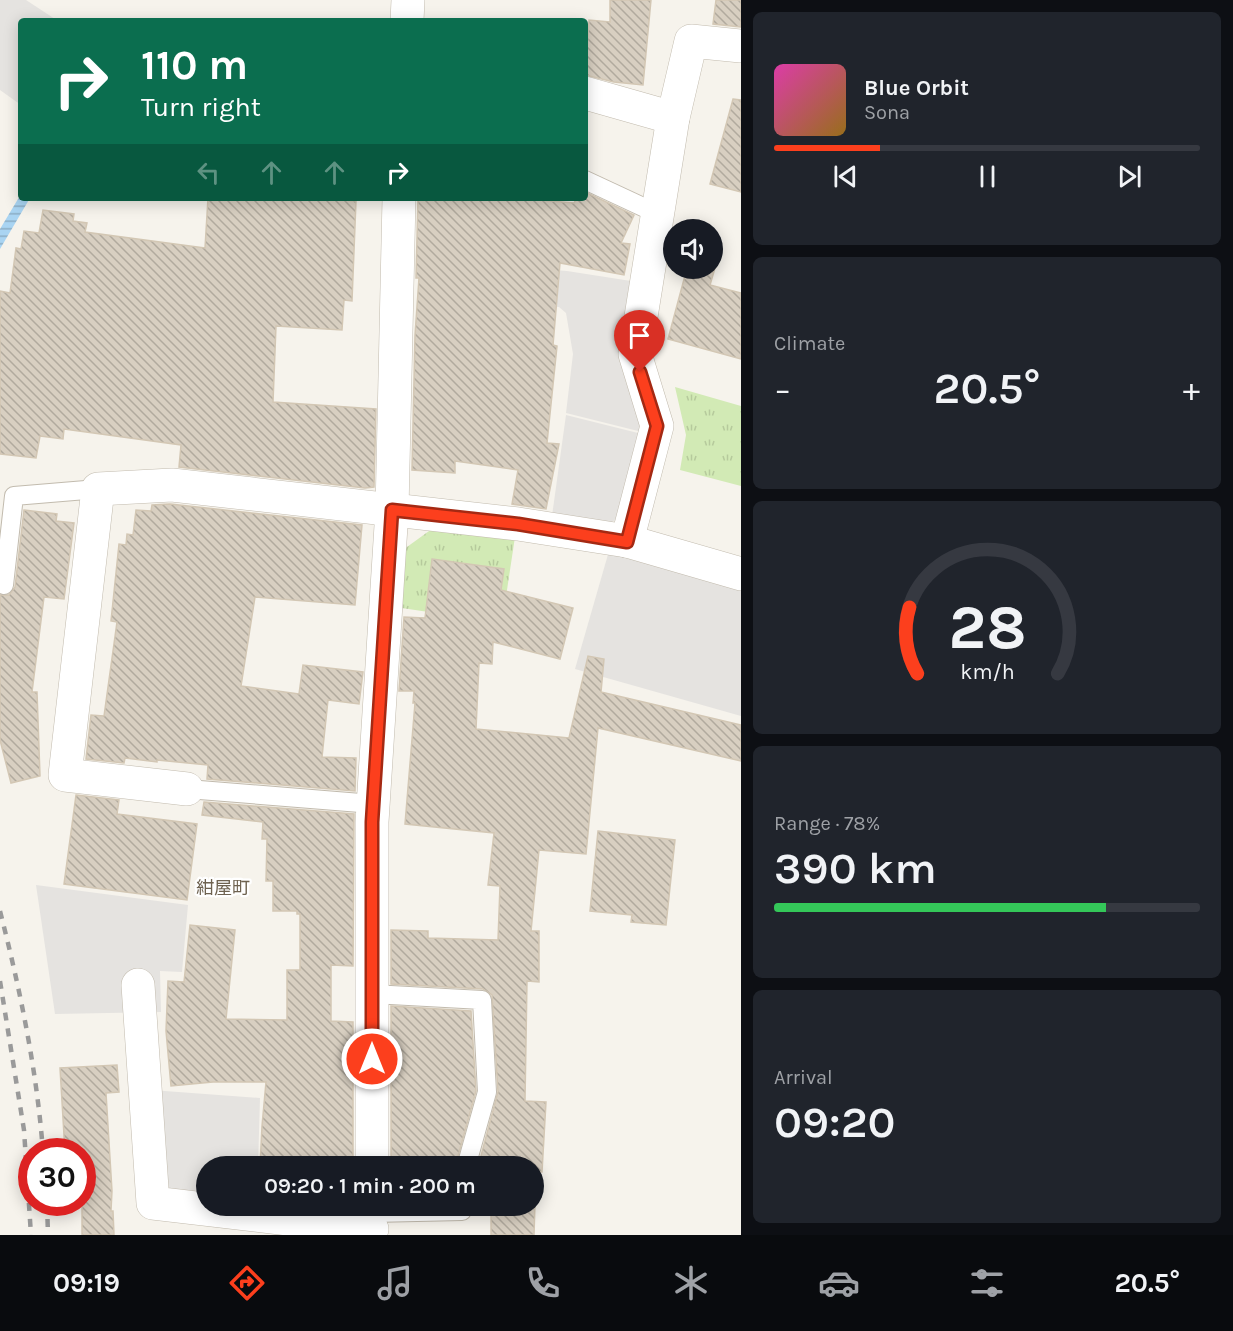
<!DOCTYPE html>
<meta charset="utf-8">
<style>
:root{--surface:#171b24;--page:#20242c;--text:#f1f3f6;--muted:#9ea1a6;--line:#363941;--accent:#fc3f1d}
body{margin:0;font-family:Karla,"Noto Sans JP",sans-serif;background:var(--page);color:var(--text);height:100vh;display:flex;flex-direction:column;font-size:22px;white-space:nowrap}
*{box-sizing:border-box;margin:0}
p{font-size:20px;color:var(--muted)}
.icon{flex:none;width:33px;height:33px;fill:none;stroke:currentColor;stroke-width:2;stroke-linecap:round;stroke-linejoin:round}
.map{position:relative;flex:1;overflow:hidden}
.side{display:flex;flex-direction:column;gap:12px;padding:12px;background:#0d0f14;width:492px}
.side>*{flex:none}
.top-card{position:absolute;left:18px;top:18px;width:570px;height:183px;border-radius:6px;box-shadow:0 3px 15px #0003;background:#0b6e4f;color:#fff;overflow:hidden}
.buttons{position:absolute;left:663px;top:219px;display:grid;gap:12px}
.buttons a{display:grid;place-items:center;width:60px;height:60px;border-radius:50%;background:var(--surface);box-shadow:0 3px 15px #0003;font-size:30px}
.speed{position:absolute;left:18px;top:1138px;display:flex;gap:12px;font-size:30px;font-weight:700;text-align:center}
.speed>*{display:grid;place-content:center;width:78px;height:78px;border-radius:50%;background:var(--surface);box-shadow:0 3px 15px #0003;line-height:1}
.speed .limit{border:9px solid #d22;background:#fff;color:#111}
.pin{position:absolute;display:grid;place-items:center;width:51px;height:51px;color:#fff;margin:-62px -26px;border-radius:50% 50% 50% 0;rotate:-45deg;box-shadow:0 0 6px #0007}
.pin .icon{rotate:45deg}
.me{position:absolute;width:66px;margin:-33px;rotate:0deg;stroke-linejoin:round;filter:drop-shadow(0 0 4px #0008)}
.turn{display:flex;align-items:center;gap:21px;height:126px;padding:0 24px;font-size:27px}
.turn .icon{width:78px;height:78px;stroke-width:2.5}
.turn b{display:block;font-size:42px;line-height:51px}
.lanes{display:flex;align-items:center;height:57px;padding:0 24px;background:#0003;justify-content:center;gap:30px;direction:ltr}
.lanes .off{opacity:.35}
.big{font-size:45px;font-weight:600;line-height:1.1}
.side .card{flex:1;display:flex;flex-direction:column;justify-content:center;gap:9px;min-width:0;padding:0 21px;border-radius:9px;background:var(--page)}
.side .dial{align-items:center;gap:0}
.dial svg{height:156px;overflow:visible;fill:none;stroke:var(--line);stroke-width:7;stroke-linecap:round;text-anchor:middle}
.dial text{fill:var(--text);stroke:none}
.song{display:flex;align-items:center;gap:18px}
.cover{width:72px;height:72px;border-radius:9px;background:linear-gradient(135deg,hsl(320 70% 55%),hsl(40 70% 35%))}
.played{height:6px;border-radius:3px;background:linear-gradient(90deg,var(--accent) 25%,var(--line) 25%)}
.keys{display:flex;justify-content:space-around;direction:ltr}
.heat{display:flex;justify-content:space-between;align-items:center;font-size:33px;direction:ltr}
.charge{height:9px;border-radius:4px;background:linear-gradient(90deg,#34c759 78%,var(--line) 0)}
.trip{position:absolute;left:196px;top:1156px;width:348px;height:60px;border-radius:30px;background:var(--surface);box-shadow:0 3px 15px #0003;font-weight:600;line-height:60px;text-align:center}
.menu{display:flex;height:96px;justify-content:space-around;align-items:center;background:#090b0e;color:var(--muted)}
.menu .icon{width:42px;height:42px}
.menu .current{color:var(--accent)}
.menu b{font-size:27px;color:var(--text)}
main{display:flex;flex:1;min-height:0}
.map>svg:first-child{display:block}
.park{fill:url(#park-tufts)}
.parking{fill:#e5e3e0}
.water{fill:url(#water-rules)}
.building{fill:url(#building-back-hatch);stroke:#d3c7b4;stroke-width:1.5}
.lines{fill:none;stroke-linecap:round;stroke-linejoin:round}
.lane-casing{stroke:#c2bbae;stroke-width:20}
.street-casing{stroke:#c2bbae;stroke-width:34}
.lane{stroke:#fff;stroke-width:18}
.street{stroke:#fff;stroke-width:33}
.rail{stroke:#9a9a9a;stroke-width:4.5;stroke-dasharray:8 8;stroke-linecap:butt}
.route-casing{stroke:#a42913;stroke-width:15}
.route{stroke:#fc3f1d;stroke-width:10}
.labels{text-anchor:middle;stroke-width:4.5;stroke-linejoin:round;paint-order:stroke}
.neighbourhood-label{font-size:18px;fill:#6e6250;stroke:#fff}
</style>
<main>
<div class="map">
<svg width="741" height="1235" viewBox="0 0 741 1235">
<defs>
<pattern id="park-tufts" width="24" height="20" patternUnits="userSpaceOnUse" patternTransform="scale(1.5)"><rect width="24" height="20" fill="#d2eab5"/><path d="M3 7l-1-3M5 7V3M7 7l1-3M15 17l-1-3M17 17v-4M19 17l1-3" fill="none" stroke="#b6ca9c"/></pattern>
<pattern id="water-rules" width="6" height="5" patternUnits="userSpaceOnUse" patternTransform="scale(1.5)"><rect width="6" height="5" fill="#a9d4f2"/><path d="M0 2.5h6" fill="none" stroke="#8caec5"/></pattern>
<pattern id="building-back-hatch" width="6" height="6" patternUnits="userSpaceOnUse" patternTransform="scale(1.5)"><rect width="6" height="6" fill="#d8cfc1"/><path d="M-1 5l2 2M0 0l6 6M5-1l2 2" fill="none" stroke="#b1aa9e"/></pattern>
</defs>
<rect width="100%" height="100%" fill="#f6f3ec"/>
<g class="park">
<path d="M 675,387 L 741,406 L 741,486 L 680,470 L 686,435 Z"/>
<path d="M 436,526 L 515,537 L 502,623 L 395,607 L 400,552 Z"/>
</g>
<g class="parking">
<path d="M 0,0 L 26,0 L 58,21 L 21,21 L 21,105 L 0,90 Z"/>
<path d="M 488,265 L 567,271 L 631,281 L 642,432 L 566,413 L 573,354 L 566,313 L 559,307 L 486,303 Z"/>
<path d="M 566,415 L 642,434 L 620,518 L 600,527 L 552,516 Z"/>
<path d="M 609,551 L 741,588 L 741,716 L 575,669 Z"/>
<path d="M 36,885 L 188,905 L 182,972 L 160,971 L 161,1012 L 55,1014 Z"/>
<path d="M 151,1090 L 260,1098 L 258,1167 L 207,1167 L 207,1199 L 165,1194 Z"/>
</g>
<path class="water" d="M 21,194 L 21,198 L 30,198 L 0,249 L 0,229 Z"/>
<g class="building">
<path d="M 610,0 L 651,0 L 643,85 L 614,82 L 585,75 L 589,20 L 610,22 Z"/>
<path d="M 716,0 L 741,0 L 741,27 L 713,24 Z"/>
<path d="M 733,99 L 741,100 L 741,192 L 710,184 Z"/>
<path d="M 585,192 L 634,215 L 621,243 L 630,244 L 624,275 L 560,263 L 553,345 L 557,346 L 547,443 L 559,444 L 546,509 L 512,504 L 518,470 L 455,461 L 455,473 L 412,470 L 415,335 L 419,278 L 416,278 L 418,198 L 515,198 L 574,203 L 577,198 L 585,198 Z"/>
<path d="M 208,198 L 308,198 L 356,201 L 352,301 L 344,300 L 342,330 L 276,326 L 273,402 L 376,409 L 374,487 L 365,488 L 179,467 L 181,445 L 64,429 L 63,439 L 40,436 L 36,458 L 0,454 L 0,291 L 10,293 L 16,248 L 21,249 L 24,231 L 39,233 L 43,210 L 74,214 L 73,221 L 87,223 L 85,232 L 205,248 Z"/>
<path d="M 687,268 L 715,268 L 710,285 L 741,293 L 741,359 L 668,339 Z"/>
<path d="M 170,504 L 362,525 L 355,605 L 255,597 L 241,686 L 299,694 L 303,665 L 363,672 L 359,704 L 328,700 L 322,757 L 356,758 L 355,791 L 207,779 L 208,765 L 157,760 L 157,762 L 125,758 L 124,763 L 86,759 L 91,715 L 104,716 L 117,622 L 111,621 L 119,544 L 126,545 L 127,534 L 133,535 L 136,510 L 151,511 L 152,505 Z"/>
<path d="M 24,510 L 57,514 L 56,521 L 74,523 L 64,599 L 44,597 L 32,692 L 37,692 L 40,776 L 11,783 L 0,740 L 0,595 L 9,595 L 15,587 Z"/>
<path d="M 432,559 L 504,569 L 501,590 L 573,608 L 560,659 L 493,642 L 492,664 L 479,663 L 476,729 L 569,738 L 588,656 L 604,659 L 601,692 L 741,725 L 741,761 L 598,728 L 586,854 L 539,850 L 531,931 L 539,931 L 539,982 L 527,981 L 525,1101 L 546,1102 L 542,1172 L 536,1172 L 534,1235 L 491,1235 L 491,1206 L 534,1206 L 534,1167 L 478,1167 L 498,1092 L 492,995 L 483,989 L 391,984 L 391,930 L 428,931 L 428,938 L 498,940 L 500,886 L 488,885 L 494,833 L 405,824 L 415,703 L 413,703 L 414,691 L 399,691 L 404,617 L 425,618 Z"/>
<path d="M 76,795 L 119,800 L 117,814 L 197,824 L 187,900 L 64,884 Z"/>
<path d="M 204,802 L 354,814 L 353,966 L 331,965 L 331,1021 L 353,1022 L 353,1167 L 260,1167 L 262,1126 L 266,1082 L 213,1082 L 171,1086 L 166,1031 L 168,981 L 184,982 L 190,925 L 235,930 L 226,1019 L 287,1020 L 287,970 L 300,970 L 300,914 L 297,914 L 297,911 L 273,911 L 273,881 L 266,881 L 267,839 L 262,839 L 263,822 L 202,815 Z"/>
<path d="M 598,831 L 675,840 L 666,925 L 631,922 L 632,915 L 590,911 Z"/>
<path d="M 391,1006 L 471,1011 L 476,1091 L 455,1167 L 391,1167 Z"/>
<path d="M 117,1065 L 119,1092 L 106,1093 L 112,1191 L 111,1211 L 113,1211 L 114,1235 L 82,1235 L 82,1152 L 65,1152 L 60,1068 Z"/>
</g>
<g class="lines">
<g class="lane-casing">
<g id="lane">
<path d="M 585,180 L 658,214"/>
<path d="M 4,585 L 14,496 L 98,489"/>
<path d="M 187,789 L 373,804"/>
<path d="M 372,994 L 482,1000 L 487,1092 L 466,1167"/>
<path d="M 372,1213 L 462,1211 L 462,1206"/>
</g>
</g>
<g class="street-casing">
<g id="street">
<path d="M 407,21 L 408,0"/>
<path d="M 585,93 L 673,118"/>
<path d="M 627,541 L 657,426 L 635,354 L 673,118 L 691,41 L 741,46"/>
<path d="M 187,789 L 65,775 L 98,489 L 172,485 L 518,524 L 627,541 L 741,574"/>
<path d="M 138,985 L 153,1203 L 372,1229"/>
<path d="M 372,1167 L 372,822 L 392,510 L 399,198"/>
</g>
</g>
<use href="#lane" class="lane"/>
<use href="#street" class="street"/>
<g class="rail">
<path d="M 0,911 C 20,989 37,1071 43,1152"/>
<path d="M 0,981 L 24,1130 L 31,1235"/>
<path d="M 47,1203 L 48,1235"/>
</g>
</g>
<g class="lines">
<g class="route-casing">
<path id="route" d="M 372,1059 L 372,822 L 392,510 L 518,524 L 627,542 L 657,426 L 640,372"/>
</g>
<use href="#route" class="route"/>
</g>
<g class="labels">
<g class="neighbourhood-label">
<text x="223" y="894">紺屋町</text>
</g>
</g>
</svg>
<div class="buttons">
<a><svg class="icon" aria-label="sound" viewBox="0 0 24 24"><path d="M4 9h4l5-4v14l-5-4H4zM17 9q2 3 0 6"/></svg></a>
</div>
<div class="speed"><div class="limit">30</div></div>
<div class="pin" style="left:640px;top:372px;background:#d93025"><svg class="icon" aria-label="arrive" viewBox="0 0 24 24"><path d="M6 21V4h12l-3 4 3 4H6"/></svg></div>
<svg class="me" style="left:372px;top:1059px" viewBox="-20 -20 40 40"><circle r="17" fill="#fc3f1d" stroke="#fff" stroke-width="3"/><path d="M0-11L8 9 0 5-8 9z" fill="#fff"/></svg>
<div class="trip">09:20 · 1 min · 200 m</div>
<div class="top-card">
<div class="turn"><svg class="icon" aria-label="right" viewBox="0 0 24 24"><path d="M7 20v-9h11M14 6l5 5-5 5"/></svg><div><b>110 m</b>Turn right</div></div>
<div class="lanes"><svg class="icon off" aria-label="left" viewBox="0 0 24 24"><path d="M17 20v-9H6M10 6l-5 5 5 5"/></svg><svg class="icon off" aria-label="ahead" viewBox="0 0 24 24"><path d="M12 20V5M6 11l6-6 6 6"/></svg><svg class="icon off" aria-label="ahead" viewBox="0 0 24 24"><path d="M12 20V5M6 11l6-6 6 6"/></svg><svg class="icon" aria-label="right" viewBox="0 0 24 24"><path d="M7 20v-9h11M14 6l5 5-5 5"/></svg></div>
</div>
</div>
<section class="side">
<div class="card">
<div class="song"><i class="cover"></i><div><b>Blue Orbit</b><p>Sona</p></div></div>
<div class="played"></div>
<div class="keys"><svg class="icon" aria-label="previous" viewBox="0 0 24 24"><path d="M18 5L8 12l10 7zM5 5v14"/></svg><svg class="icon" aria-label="pause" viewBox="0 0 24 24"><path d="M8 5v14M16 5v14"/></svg><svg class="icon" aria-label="next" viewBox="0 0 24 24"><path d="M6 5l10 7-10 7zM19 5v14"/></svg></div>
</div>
<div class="card"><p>Climate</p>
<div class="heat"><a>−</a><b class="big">20.5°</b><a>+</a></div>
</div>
<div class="card dial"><svg viewBox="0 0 100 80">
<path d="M14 69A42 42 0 1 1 86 69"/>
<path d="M14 69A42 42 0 0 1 10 35" stroke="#fc3f1d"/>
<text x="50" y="56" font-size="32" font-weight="700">28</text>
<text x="50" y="72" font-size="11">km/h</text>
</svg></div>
<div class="card"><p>Range · 78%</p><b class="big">390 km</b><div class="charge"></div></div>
<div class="card"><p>Arrival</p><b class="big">09:20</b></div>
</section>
</main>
<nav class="menu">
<b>09:19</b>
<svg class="icon current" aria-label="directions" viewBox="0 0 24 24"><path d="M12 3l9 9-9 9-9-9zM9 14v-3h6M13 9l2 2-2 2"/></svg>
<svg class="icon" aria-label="music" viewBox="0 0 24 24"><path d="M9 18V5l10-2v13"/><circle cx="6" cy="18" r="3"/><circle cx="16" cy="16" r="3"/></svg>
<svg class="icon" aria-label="phone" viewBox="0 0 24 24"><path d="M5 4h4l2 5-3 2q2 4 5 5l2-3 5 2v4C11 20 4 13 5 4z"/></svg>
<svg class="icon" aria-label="climate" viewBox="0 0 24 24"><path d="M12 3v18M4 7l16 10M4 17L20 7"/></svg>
<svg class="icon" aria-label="car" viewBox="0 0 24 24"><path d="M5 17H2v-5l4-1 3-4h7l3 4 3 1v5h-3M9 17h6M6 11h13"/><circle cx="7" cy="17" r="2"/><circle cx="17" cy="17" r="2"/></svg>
<svg class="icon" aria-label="filters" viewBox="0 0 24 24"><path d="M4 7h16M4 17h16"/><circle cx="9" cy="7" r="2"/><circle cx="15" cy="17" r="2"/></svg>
<b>20.5°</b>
</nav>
